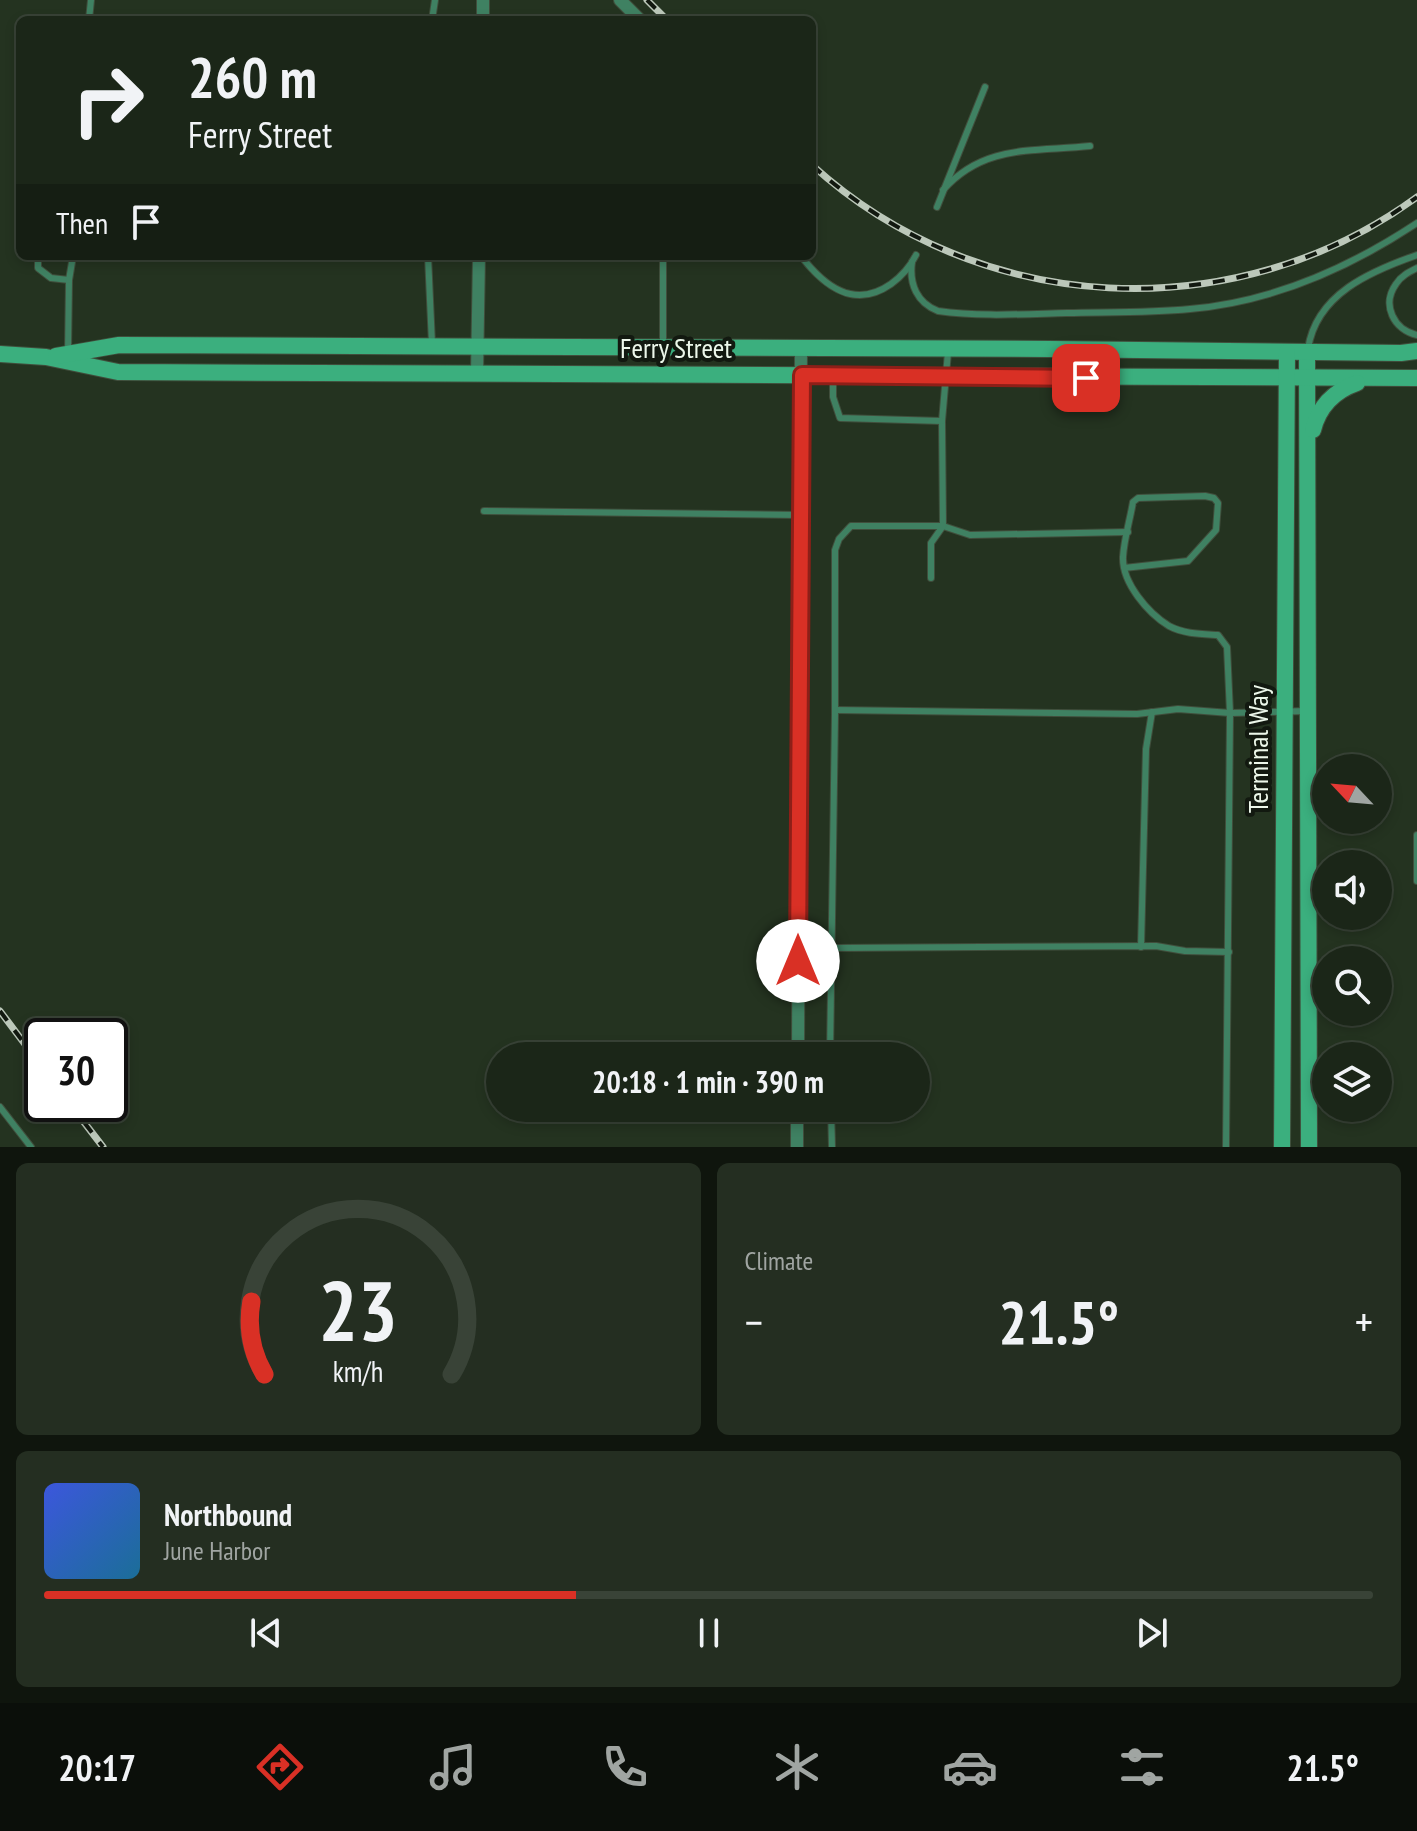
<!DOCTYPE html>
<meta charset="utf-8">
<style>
:root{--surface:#1b2618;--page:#242e21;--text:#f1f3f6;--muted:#a0a5a2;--line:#394337;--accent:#d93025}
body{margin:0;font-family:"PT Sans Narrow",sans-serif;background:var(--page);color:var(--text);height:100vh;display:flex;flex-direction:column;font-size:30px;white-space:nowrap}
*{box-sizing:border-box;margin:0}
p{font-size:26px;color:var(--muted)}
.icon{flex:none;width:44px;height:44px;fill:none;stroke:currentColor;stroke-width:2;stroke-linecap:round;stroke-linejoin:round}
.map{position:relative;height:1147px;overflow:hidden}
.details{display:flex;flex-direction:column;gap:16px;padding:16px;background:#0f150d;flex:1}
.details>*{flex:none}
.guide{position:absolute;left:16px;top:16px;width:800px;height:244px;border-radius:12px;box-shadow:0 4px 12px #0003,0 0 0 2px var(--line);background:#1b2618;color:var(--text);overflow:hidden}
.needle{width:52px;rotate:296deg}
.tools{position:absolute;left:1312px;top:754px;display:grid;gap:16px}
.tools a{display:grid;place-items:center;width:80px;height:80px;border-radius:50%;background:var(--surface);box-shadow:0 4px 12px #0003,0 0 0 2px var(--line);font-size:40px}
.speed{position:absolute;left:24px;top:1018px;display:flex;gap:16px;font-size:40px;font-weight:700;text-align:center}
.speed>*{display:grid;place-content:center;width:104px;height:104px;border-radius:50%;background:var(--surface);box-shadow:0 4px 12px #0003,0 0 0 2px var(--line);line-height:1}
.speed .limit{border:4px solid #111;border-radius:12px;background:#fff;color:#111}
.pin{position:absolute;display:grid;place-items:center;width:68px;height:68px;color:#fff;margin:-34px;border-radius:16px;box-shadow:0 4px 12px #0006}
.me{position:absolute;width:88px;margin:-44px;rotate:0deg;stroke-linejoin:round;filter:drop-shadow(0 0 6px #0008)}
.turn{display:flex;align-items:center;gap:28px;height:168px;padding:0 40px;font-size:36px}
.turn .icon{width:104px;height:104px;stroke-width:2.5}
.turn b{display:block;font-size:56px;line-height:68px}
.then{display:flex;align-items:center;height:76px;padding:0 40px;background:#0003;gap:16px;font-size:30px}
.big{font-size:60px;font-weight:800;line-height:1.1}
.details .tile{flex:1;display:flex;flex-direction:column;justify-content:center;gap:12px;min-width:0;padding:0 28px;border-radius:12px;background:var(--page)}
.details .dial{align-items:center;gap:0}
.dial svg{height:208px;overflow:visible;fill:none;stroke:var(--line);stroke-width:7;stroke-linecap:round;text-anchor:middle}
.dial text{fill:var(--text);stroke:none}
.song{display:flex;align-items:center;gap:24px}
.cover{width:96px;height:96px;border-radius:12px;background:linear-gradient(135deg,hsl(230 70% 55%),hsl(200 70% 35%))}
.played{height:8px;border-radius:4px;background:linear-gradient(90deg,var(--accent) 40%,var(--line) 40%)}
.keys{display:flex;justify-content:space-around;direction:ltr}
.heat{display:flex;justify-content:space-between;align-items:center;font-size:44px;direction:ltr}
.details .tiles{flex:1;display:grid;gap:16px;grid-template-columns:1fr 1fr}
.tile:last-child{grid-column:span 2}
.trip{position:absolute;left:486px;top:1042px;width:444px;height:80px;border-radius:40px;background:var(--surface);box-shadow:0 4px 12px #0003,0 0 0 2px var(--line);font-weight:800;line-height:80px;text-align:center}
.menu{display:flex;height:128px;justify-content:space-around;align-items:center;background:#0b0f0a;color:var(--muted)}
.menu .icon{width:56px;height:56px}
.menu .active{color:var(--accent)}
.menu b{font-size:36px;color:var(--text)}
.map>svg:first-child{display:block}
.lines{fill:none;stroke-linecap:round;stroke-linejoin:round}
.lane-casing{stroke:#404e3c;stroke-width:8}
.street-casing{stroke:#404e3c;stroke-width:14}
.secondary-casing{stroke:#404e3c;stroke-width:18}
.lane{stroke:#3f8162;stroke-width:6}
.street{stroke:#3f8162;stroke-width:12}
.secondary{stroke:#3baf7e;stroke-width:16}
.rail-casing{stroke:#bcc8ba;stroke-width:7}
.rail{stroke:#121910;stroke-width:4;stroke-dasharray:12;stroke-linecap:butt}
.route-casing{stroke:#8d1f18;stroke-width:20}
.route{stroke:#d93025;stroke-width:14}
.labels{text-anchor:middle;stroke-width:8;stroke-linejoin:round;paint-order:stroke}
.street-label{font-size:28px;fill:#ecf7ea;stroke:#121910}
</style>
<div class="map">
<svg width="1417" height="1147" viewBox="0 0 1417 1147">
<rect width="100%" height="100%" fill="#243320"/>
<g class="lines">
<g class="lane-casing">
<g id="lane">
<path d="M 89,20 L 91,0"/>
<path d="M 432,20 L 435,0"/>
<path d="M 943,190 C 984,144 1033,152 1090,146"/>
<path d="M 937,207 L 985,87"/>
<path d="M 38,256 L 38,268 L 51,278 L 69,280 L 68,353"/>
<path d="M 428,256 L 432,344"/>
<path d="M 801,256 C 824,286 854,310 891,284 C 902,276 910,267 916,255"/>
<path d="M 912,262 C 909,284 917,303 938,311 C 980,317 1025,314 1067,313 C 1108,312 1149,313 1190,309 C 1271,302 1349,268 1417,223"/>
<path d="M 1417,268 C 1409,272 1401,276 1396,284 C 1381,305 1394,330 1417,335"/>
<path d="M 69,280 L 73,256"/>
<path d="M 663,347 L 663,256"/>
<path d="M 1308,349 C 1316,294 1371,271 1417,255"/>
<path d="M 948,352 L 942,421 L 943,526 L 970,535 L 1128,532"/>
<path d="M 833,377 L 833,397 L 840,418 L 942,421"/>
<path d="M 484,511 L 801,515"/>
<path d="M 1124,568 L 1188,561 L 1216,530 L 1218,503 L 1214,498 L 1205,496 L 1138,498 L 1133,502 C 1130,520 1124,539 1123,557 C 1122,583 1148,613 1169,626 C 1184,634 1202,634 1218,635 L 1227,647 L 1230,713 L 1226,1147"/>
<path d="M 931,578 L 931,543 L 943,526"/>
<path d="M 835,710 L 1137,714 L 1178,709 L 1230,713 L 1307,711"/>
<path d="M 1417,835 L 1417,881"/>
<path d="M 1141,947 L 1146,749 L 1152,712"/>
<path d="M 831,948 L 1156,946 L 1185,951 L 1229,952"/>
<path d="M 830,1056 L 835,714 L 835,550 L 839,539 L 851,526 L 943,526"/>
<path d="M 0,1107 L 31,1147"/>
<path d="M 831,1108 L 832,1147"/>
</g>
</g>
<g class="street-casing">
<g id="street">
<path d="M 483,0 L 483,20"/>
<path d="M 620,0 L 640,20"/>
<path d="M 477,373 L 479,256"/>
<path d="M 798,1056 L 801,348"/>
<path d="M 797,1147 L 797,1108"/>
</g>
</g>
<g class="secondary-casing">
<g id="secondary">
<path d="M 1307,352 L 1309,1147"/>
<path d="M 0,354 L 46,357 L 118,372 L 1417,378"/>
<path d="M 56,356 L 119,345 L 1051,349 L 1401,353 L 1417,351"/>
<path d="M 1313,430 C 1319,406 1334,391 1357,383"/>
<path d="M 1282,1147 L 1287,352"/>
</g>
</g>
<use href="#lane" class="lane"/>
<use href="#street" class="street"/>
<use href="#secondary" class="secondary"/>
<g class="rail-casing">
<g id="rail">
<path d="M 647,0 L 667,20"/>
<path d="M 812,165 C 979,317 1235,330 1417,197"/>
<path d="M 0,1011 L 42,1067"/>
<path d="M 70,1104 L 103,1147"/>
</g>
</g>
<use href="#rail" class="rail"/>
</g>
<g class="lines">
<g class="route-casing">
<path id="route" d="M 798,961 L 802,375 L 1086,378"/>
</g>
<use href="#route" class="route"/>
</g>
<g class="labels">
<g class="street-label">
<text x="676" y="358">Ferry Street</text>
<text transform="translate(1258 749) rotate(-90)" y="10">Terminal Way</text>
</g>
</g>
</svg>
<div class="tools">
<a><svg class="needle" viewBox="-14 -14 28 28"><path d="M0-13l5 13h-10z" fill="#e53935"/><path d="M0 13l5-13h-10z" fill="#a0a5a2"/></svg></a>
<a><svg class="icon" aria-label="sound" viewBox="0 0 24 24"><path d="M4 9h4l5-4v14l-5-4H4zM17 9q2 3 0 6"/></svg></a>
<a><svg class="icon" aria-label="search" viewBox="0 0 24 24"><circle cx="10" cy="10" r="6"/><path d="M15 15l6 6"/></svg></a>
<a><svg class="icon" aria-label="layers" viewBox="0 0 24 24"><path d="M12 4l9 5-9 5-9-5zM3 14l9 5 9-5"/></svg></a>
</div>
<div class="speed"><div class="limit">30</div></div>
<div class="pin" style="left:1086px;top:378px;background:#d93025"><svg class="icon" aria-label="arrive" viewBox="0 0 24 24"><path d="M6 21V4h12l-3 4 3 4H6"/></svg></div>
<svg class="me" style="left:798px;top:961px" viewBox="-20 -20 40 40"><circle r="19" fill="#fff"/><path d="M0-13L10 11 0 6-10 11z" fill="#d93025"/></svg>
<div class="trip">20:18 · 1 min · 390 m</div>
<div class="guide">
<div class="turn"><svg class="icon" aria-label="right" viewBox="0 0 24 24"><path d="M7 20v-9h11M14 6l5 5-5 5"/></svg><div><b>260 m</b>Ferry Street</div></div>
<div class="then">Then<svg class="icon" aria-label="arrive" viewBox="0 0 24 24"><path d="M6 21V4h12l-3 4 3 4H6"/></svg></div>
</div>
</div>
<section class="details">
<div class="tiles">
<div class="tile dial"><svg viewBox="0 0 100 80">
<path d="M14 69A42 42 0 1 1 86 69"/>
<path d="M14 69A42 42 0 0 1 9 41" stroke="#d93025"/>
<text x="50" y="56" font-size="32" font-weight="700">23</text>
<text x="50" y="72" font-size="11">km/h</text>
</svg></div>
<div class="tile"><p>Climate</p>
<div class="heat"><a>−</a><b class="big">21.5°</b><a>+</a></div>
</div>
<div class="tile">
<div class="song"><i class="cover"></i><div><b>Northbound</b><p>June Harbor</p></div></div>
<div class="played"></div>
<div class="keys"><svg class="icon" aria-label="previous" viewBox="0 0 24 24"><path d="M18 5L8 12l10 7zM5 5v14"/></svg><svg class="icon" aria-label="pause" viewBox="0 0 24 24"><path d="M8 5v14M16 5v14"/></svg><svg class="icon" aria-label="next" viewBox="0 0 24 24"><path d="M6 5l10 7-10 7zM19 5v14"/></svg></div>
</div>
</div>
</section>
<nav class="menu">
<b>20:17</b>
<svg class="icon active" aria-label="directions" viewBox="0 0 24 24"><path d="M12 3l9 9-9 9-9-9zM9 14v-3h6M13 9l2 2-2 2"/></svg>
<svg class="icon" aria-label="music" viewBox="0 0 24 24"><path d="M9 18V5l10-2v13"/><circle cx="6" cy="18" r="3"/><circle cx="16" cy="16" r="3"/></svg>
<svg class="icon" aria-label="phone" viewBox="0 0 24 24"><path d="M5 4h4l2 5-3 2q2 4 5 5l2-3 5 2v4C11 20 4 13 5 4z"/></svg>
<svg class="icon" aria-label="climate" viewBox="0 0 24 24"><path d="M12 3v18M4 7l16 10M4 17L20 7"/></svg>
<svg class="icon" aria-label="car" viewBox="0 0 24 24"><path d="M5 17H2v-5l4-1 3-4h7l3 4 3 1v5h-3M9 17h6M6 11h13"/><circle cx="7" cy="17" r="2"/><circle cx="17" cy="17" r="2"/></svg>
<svg class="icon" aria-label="filters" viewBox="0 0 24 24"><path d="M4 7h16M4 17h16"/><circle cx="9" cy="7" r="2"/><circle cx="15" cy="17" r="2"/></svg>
<b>21.5°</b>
</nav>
